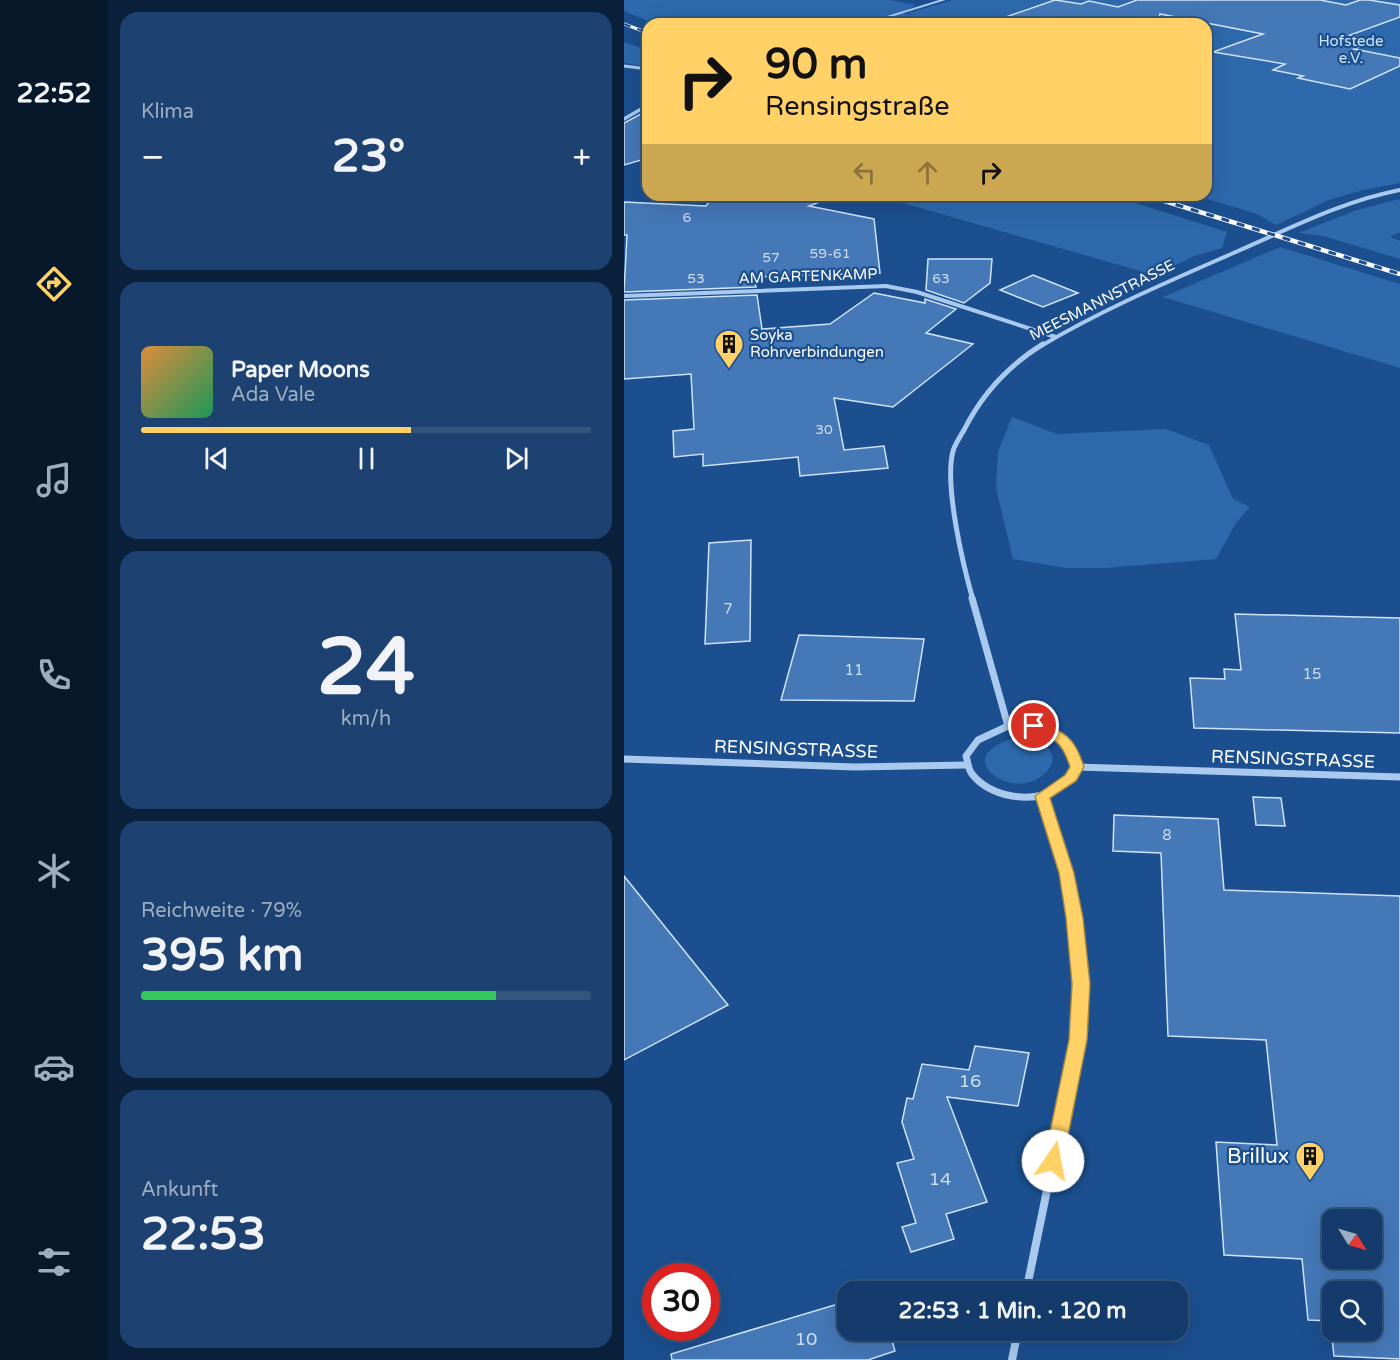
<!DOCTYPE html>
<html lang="de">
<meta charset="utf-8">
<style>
:root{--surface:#143b6b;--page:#1d4271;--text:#f1f3f6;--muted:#9dadc1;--line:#33557e;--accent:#ffd166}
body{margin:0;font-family:"Varela Round",sans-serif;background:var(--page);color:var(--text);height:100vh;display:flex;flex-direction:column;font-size:22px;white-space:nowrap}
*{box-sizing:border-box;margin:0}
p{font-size:20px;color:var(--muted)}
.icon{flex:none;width:33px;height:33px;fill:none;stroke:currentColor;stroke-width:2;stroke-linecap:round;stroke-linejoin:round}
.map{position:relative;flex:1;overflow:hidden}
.sheet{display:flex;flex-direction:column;gap:12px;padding:12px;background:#0b203b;width:516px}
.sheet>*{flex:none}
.hud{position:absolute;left:18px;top:18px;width:570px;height:183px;border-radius:18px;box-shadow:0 6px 24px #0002,0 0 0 2px var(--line);background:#ffd166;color:#111;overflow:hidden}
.needle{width:39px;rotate:127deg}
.controls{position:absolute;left:698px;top:1209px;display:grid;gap:12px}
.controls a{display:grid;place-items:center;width:60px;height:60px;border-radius:12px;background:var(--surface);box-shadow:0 6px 24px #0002,0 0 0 2px var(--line);font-size:30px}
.speed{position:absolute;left:18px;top:1263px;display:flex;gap:12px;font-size:30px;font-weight:700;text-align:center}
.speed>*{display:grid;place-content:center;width:78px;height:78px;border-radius:50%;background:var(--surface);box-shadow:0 6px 24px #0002,0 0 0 2px var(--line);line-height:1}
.speed .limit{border:9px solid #d22;background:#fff;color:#111}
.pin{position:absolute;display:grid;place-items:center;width:51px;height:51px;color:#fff;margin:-26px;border:3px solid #fff;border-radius:50%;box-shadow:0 2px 6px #0007}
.me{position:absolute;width:66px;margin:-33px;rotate:12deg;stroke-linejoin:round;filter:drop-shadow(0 0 4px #0008)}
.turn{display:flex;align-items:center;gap:21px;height:126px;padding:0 24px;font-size:27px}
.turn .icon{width:78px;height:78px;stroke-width:2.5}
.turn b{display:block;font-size:42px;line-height:51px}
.lanes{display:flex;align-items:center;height:57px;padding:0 24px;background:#0003;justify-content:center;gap:30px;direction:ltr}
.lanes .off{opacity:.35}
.big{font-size:45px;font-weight:700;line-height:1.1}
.sheet .tile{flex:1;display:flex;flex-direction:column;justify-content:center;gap:9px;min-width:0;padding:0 21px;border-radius:18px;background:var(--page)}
.sheet .dial{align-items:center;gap:0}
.dial b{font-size:78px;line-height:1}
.song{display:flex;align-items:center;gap:18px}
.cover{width:72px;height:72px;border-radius:9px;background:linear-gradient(135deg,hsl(30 70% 55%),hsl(150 70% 35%))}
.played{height:6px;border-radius:3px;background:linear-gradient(90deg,var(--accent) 60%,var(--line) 60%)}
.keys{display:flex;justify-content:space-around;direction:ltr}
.heat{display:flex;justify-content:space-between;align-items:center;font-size:33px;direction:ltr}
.charge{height:9px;border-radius:4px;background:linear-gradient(90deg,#34c759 79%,var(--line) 0)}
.trip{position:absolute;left:213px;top:1281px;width:351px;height:60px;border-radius:18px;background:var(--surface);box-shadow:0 6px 24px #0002,0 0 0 2px var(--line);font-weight:700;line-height:60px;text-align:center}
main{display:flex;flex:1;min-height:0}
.dock{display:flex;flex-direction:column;width:108px;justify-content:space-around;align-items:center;background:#08182b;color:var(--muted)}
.dock .icon{width:42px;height:42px}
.dock .on{color:var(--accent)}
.dock b{font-size:27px;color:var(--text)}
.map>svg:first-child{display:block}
.green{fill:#2e69ad}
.building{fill:#4478b7;stroke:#cfe3fa;stroke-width:1.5;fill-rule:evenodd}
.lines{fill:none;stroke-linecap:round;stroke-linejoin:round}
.minor-far4{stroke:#a9c9ee;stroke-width:3}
.minor-far3{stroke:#a9c9ee;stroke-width:4}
.minor-far2{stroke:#a9c9ee;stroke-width:5}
.minor-far1{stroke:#a9c9ee;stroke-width:7}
.minor{stroke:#a9c9ee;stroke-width:8}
.tertiary{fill:#a9c9ee;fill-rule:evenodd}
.rail-far1-casing{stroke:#fff;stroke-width:3}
.rail-casing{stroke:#fff;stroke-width:4.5}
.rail-far1{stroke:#1b4f8f;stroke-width:2;stroke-dasharray:7;stroke-linecap:butt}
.rail{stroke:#1b4f8f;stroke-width:3;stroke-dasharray:8;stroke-linecap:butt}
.route{fill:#ffd166;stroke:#a68842;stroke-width:1.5}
.labels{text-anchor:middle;stroke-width:4.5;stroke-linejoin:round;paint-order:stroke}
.far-number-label{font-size:14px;fill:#d0dded}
.far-park-label{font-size:15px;fill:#cfe3fa;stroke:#1b4f8f}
.far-street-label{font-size:15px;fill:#fff;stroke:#1b4f8f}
.far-poi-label{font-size:15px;fill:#fff;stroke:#1b4f8f;text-anchor:start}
.number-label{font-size:15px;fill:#d0dded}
.street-label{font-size:18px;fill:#fff;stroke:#1b4f8f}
.near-number-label{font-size:18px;fill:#d0dded}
.near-poi-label{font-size:21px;fill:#fff;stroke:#1b4f8f;text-anchor:end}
</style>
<main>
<nav class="dock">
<b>22:52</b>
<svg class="icon on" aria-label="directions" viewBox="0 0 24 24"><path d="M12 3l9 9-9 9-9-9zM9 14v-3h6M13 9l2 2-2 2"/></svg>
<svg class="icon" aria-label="music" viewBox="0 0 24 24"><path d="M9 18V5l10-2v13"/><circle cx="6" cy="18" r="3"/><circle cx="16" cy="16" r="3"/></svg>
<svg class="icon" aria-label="phone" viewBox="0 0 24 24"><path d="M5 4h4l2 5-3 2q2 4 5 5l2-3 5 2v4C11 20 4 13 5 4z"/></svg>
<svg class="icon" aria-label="climate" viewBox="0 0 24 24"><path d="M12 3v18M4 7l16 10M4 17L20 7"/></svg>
<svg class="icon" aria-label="car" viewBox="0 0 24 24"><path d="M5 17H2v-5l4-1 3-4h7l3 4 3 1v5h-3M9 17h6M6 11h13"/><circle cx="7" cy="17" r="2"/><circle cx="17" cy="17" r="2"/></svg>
<svg class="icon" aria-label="filters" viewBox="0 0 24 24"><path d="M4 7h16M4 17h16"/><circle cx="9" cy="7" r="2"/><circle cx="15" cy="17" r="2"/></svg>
</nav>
<section class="sheet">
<div class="tile"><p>Klima</p>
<div class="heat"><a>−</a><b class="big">23°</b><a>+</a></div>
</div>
<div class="tile">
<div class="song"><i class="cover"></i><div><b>Paper Moons</b><p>Ada Vale</p></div></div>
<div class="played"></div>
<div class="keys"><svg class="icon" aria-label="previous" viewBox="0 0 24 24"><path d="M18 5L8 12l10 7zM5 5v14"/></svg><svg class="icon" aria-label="pause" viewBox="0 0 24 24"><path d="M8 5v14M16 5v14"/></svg><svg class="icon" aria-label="next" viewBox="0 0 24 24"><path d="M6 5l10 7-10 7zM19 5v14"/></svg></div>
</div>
<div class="tile dial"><b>24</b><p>km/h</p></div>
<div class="tile"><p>Reichweite · 79%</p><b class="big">395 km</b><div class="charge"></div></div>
<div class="tile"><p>Ankunft</p><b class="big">22:53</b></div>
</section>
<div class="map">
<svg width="776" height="1360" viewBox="0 0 776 1360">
<rect width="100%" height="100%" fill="#1b4f8f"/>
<g class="green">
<path d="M 0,0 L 266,0 L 292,5 L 277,13 L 289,15 L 284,13 L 329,0 L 776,0 L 776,183 L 739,190 L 705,200 L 652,225 L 633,214 L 570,195 L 582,195 L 582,24 L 34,24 L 38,22 L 26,22 L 0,11 Z"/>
<path d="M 0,42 L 24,50 L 24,67 L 0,63 Z"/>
<path d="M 260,195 L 487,195 L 603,232 L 598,248 L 571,256 L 530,275 L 258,197 Z"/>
<path d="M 776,199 L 776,232 L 766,237 L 776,241 L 776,259 L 699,236 L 674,233 L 733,210 Z"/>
<path d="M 656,247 L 776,284 L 776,368 L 539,297 Z"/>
<path d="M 388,417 L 433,434 L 542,429 L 585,445 L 609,499 L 626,507 L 612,523 L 592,559 L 481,568 L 441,568 L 389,559 L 372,488 L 374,452 Z"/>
<path d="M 388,739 C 466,738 415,806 371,776 C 347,759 371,743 388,739 Z"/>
</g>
<g class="building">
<path d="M 431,0 L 457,4 L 465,1 L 494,7 L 513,0 L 696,0 L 722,5 L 736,0 L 745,0 L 776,5 L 776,17 L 726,35 L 751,41 L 730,49 L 776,58 L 776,66 L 726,89 L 674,78 L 679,76 L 649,70 L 661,64 L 589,52 L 639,34 L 536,14 L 534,24 L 373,24 L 373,20 Z"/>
<path d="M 24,110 L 24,158 L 0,165 L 0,123 Z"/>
<path d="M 90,195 L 209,195 L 209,197 L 185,206 L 250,219 L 256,273 L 130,277 L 132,287 L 0,292 L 3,235 L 0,235 L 0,202 L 82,206 Z"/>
<path d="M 304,259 L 368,259 L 366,283 L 340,303 L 302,290 Z"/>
<path d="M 409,275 L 454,293 L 419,307 L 376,290 Z"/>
<path d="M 250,293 L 301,303 L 301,299 L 332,309 L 302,333 L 349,344 L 269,407 L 210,398 L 220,450 L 260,446 L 264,468 L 176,476 L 174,457 L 79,466 L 79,454 L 50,457 L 49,431 L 70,429 L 67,374 L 0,379 L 0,300 L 133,295 L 138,329 L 206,324 Z"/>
<path d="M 127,540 L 126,641 L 81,644 L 85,543 Z"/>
<path d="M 611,614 L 776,618 L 776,733 L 570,728 L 566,678 L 601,679 L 600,669 L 617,670 Z"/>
<path d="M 175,635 L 300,639 L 290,701 L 157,700 Z"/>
<path d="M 629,797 L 657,798 L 661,826 L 632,825 Z"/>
<path d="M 490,815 L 594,819 L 600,890 L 776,896 L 776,1359 L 710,1356 L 706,1321 L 684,1320 L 678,1259 L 600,1255 L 592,1142 L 653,1145 L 642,1040 L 544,1036 L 537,853 L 489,851 ZM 708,1220 L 747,1220 L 747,1258 L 708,1258 ZM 708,1292 L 747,1292 L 747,1330 L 708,1330 Z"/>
<path d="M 0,876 L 104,1005 L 0,1060 Z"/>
<path d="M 351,1046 L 405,1053 L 394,1106 L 323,1097 L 363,1202 L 322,1214 L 330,1239 L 287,1252 L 278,1227 L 292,1223 L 273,1163 L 290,1159 L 278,1122 L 283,1098 L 289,1099 L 298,1064 L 345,1070 Z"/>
<path d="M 224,1301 L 224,1330 L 265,1330 L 271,1351 L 244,1360 L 48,1360 L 47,1354 Z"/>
</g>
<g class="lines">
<path class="minor-far4" d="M 0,66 L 24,69"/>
<g class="minor-far3">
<path d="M 0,296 L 262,286 L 293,292 L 432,337"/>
<path d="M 417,346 C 479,309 548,280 614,251 C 667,228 719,201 776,190"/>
</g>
<path class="minor-far2" d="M 349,600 C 339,565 320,485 329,451 C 331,444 336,437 340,430 C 358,394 385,365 419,344"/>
<g class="minor-far1">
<path d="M 348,598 L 384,726"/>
<path d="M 384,726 C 405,726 436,727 448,749 C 451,754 451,761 453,767 C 447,773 441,783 434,788 C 409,805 366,797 348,774 C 344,769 344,762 342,756 L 354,740 Z"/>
<path d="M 0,759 L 231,767 L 342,765"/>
<path d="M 453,767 L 776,777"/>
<path d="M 418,796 L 442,873 L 452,931"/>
</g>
<g class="minor">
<path d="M 402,1292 L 454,1040 L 457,984 L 452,929"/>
<path d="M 388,1360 L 394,1330"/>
</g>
<g class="tertiary">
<path d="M 315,0 L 322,0 L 244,24 L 237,24 Z"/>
<path d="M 24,103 L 24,107 L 0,121 L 0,117 Z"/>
</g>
<g class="rail-far1-casing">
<path id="rail-far1" d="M 0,24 L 24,33"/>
</g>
<g class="rail-casing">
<path id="rail" d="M 521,195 L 776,274"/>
</g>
<use href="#rail-far1" class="rail-far1"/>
<use href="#rail" class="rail"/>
</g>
<path class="route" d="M 410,722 C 440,730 451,737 460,767 L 452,781 L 426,798 L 450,873 L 459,918 L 466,984 L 463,1040 L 439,1161 L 436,1167 L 429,1169 L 422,1167 L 420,1161 L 445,1040 L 448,984 L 442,918 L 435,873 L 411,796 L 441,775 L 446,767 C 438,741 430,738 405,729 L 403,726 L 405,723 Z"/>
<defs>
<g id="building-pin" transform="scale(1.5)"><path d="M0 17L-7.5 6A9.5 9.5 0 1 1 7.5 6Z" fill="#ffd166" stroke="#1b4f8f"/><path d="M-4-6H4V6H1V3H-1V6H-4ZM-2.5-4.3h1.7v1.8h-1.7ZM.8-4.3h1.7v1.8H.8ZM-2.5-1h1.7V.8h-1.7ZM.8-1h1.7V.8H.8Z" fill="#111"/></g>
</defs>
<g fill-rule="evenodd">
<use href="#building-pin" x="105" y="344"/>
<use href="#building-pin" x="686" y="1156"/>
</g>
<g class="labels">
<g class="far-number-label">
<text x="63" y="222">6</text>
<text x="206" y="258">59-61</text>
<text x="147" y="262">57</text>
<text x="72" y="283">53</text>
<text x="317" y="283">63</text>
<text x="200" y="434">30</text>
</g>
<g class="far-park-label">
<text x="727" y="46">Hofstede<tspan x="727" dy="17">e.V.</tspan></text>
</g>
<g class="far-street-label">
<text transform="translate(184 276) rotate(-2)" y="5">AM GARTENKAMP</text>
<text transform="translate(478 300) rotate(-27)" y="5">MEESMANNSTRASSE</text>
</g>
<g class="far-poi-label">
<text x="126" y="340">Soyka<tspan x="126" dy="17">Rohrverbindungen</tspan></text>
</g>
<g class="number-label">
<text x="104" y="614">7</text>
<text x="230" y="675">11</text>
<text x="688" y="679">15</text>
<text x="543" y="840">8</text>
</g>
<g class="street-label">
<text transform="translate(172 749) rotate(2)" y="6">RENSINGSTRASSE</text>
<text transform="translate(669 759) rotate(2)" y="6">RENSINGSTRASSE</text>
</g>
<g class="near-number-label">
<text x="346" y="1087">16</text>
<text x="316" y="1185">14</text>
<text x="182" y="1345">10</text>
</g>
<g class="near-poi-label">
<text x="665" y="1163">Brillux</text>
</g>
</g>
</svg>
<div class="controls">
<a><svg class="needle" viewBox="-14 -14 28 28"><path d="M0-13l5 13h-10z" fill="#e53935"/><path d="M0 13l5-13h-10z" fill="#9dadc1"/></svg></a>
<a><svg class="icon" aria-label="search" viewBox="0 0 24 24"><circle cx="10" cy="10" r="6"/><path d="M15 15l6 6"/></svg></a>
</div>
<div class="speed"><div class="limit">30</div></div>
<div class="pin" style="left:410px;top:726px;background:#d93025"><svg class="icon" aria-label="arrive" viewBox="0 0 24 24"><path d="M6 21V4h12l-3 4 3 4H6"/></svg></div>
<svg class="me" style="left:429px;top:1161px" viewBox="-20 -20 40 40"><circle r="19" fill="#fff"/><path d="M0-13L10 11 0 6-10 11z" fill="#ffd166"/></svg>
<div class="trip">22:53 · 1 Min. · 120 m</div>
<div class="hud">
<div class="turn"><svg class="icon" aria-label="right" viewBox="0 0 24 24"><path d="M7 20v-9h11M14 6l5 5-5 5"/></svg><div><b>90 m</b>Rensingstraße</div></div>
<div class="lanes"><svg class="icon off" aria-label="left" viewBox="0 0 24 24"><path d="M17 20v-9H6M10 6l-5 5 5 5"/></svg><svg class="icon off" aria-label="ahead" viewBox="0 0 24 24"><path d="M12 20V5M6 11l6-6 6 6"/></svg><svg class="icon" aria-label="right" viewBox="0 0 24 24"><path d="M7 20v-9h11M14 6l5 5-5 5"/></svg></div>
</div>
</div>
</main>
